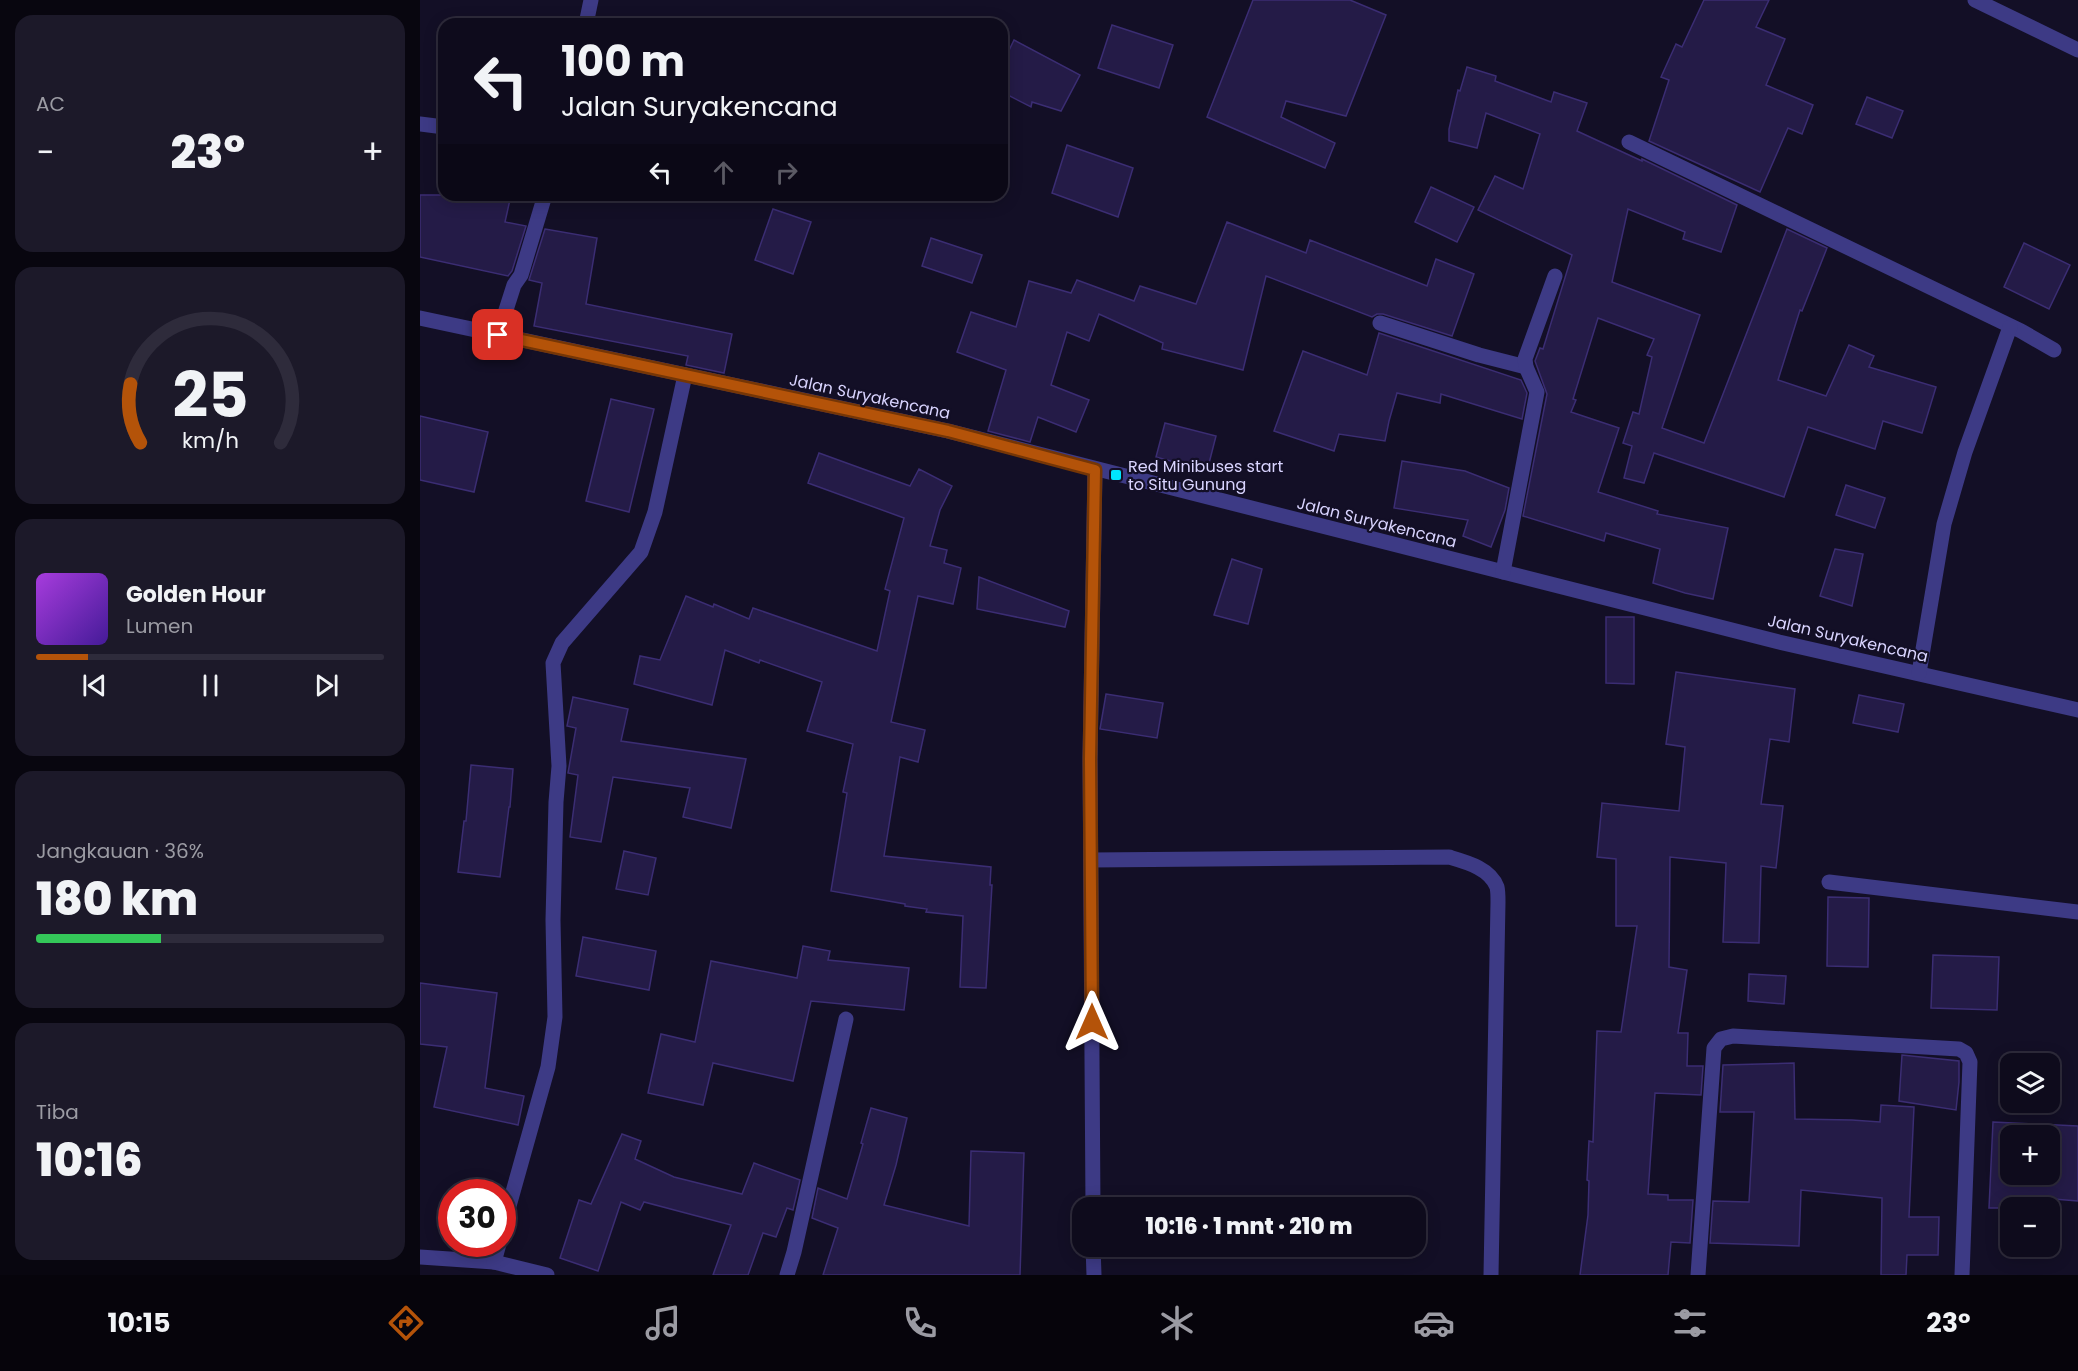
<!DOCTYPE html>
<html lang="id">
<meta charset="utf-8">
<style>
:root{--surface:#0e0b1c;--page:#1c1929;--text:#f1f3f6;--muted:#9b9ba3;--line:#2e2b3b;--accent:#b45309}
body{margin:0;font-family:Poppins,sans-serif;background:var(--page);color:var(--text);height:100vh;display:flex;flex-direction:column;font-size:22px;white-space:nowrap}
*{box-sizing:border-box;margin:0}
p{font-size:20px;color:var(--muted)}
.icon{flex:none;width:33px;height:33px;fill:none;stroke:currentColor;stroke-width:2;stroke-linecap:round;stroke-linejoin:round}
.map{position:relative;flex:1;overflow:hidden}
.drawer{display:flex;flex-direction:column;gap:15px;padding:15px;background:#08060f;width:420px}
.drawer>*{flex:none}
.guide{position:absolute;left:18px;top:18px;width:570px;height:183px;border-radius:18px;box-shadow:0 3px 15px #0003,0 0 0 2px var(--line);background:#0e0b1c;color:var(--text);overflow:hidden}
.fabs{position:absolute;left:1580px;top:1053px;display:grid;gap:12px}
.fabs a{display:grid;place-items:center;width:60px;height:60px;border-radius:12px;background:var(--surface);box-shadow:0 3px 15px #0003,0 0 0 2px var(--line);font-size:30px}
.speed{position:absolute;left:18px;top:1179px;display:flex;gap:12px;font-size:30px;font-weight:700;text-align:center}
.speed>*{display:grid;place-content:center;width:78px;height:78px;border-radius:50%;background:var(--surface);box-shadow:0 3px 15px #0003,0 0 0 2px var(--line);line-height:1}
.speed .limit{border:9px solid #d22;background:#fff;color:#111}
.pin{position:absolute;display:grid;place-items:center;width:51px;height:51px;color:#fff;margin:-26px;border-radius:12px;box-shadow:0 3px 9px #0006}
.me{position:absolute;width:66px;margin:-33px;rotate:0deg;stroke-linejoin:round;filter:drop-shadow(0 0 4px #0008)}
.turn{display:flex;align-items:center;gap:21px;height:126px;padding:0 24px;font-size:27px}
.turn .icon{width:78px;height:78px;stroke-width:2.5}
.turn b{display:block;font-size:42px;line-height:51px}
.lanes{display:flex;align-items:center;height:57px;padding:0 24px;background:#0003;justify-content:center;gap:30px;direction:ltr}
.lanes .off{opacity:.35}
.big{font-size:45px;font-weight:800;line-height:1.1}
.drawer .widget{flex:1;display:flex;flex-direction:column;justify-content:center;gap:9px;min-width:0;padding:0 21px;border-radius:18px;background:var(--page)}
.drawer .dial{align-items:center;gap:0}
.dial svg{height:156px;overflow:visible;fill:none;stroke:var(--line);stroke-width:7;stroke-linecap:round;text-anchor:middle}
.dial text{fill:var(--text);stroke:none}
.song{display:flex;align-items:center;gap:18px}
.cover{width:72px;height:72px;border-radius:9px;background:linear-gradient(135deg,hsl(280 70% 55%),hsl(260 70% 35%))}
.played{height:6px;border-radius:3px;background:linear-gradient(90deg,var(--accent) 15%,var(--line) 15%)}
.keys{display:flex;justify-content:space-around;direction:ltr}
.heat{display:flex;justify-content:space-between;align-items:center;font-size:33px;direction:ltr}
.charge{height:9px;border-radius:4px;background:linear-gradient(90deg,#34c759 36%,var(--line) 0)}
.trip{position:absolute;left:652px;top:1197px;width:354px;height:60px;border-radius:18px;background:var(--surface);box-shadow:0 3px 15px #0003,0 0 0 2px var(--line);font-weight:800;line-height:60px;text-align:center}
.dock{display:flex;height:96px;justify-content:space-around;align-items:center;background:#06040b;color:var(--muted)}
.dock .icon{width:42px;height:42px}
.dock .selected{color:var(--accent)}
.dock b{font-size:27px;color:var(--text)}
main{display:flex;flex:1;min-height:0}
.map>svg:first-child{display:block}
.building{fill:#241b47;stroke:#3b2d73;stroke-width:1.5;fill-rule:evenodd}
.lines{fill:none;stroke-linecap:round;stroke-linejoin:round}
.minor{stroke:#3d3a85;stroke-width:15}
.route-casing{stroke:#753606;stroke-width:15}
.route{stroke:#b45309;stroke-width:10}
.poi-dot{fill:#00e5ff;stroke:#130f26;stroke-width:2}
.labels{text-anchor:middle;stroke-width:4.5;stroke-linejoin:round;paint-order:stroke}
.street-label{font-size:16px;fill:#d9d4ff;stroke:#130f26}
.poi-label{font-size:16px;fill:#d9d4ff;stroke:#130f26;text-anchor:start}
</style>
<main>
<section class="drawer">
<div class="widget"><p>AC</p>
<div class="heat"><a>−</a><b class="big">23°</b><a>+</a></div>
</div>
<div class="widget dial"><svg viewBox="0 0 100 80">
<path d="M14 69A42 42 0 1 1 86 69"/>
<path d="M14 69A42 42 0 0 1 9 39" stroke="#b45309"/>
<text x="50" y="56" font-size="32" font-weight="700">25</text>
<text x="50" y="72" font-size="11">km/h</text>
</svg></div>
<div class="widget">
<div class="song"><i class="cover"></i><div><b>Golden Hour</b><p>Lumen</p></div></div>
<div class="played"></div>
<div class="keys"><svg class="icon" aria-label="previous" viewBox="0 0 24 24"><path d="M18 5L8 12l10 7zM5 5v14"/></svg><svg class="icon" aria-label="pause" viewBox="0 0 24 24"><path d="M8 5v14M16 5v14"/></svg><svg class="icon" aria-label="next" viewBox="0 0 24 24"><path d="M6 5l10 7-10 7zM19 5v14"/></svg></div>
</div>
<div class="widget"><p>Jangkauan · 36%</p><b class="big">180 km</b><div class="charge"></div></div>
<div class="widget"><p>Tiba</p><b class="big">10:16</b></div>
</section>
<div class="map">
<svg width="1658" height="1275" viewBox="0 0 1658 1275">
<rect width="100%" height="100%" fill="#130f26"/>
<g class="building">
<path d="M 833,0 L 930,0 L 966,15 L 926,116 L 866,101 L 861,117 L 915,143 L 905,168 L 787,117 Z"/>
<path d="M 1284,0 L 1349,0 L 1336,27 L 1365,39 L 1346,85 L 1393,105 L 1382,134 L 1368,128 L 1340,192 L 1229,141 L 1249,80 L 1241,77 L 1256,44 L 1262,47 Z"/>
<path d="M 692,25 L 753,45 L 739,88 L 678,68 Z"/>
<path d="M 594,40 L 660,75 L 641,111 L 612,102 L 611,107 L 582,92 L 582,65 Z"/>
<path d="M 1047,67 L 1076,76 L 1075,81 L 1131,102 L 1134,92 L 1167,103 L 1157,131 L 1222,161 L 1222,159 L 1317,205 L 1301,252 L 1263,239 L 1265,232 L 1208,209 L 1192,282 L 1280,315 L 1242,428 L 1284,443 L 1367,229 L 1407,248 L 1382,311 L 1380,310 L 1358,380 L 1406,396 L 1429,345 L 1454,356 L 1449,367 L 1516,387 L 1502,433 L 1463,421 L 1455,449 L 1388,427 L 1364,497 L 1234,453 L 1224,483 L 1204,478 L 1212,446 L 1203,443 L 1213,412 L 1219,414 L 1232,357 L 1227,355 L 1234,339 L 1178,318 L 1153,399 L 1156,400 L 1151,412 L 1199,428 L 1178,492 L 1238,511 L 1237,514 L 1308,528 L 1293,599 L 1265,593 L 1233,583 L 1240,549 L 1186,533 L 1184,541 L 1103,516 L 1127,394 L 1115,361 L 1120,348 L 1123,349 L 1152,255 L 1058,210 L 1075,176 L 1103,189 L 1120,134 L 1066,113 L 1057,148 L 1029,141 L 1029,129 L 1038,90 L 1040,91 Z"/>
<path d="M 1447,97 L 1483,111 L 1472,138 L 1436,124 Z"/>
<path d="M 647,145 L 713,168 L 698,217 L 632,193 Z"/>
<path d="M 1011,187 L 1054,207 L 1037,242 L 995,222 Z"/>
<path d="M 0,195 L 91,195 L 85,222 L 106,226 L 92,271 L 88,276 L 0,257 Z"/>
<path d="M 353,209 L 391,222 L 373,274 L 335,260 Z"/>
<path d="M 807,222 L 886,253 L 890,240 L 1007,286 L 1016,259 L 1054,274 L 1032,336 L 963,314 L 957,314 L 952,317 L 846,276 L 823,370 L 742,349 L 743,343 L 679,314 L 669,341 L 647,332 L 631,385 L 669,400 L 656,432 L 618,417 L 610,442 L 568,431 L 586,370 L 537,352 L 551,312 L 596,327 L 609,281 L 651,293 L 657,280 L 714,301 L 720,286 L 776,304 Z"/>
<path d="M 125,229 L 177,238 L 166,304 L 312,334 L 304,373 L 266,365 L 268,356 L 114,326 L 122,283 L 109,280 Z"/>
<path d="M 511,238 L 562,255 L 552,283 L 502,266 Z"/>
<path d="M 1604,243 L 1650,265 L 1629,309 L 1584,287 Z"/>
<path d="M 959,333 L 1101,380 L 1107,393 L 1102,419 L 1021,394 L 1020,403 L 977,393 L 969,421 L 965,441 L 919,434 L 914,451 L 854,431 L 883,351 L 947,375 Z"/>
<path d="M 191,399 L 234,409 L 209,512 L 166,501 Z"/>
<path d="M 0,416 L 68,432 L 54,492 L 0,480 Z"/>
<path d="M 745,423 L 796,436 L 787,471 L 736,457 Z"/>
<path d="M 399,453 L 490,486 L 499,469 L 532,486 L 520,510 L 510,546 L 527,550 L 524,563 L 541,568 L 533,604 L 498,596 L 471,722 L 505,730 L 498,762 L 480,757 L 464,856 L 571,867 L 570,885 L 572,885 L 566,988 L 540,987 L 543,916 L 506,912 L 507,909 L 485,906 L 485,904 L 411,891 L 427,793 L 423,792 L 433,744 L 387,731 L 402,682 L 340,660 L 339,663 L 305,650 L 292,705 L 214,684 L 220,656 L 240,660 L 266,596 L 293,607 L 294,604 L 329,619 L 333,608 L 457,651 L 470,591 L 465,589 L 484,518 L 388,483 Z"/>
<path d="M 982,461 L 1045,471 L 1089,488 L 1085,510 L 1071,547 L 1043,536 L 1048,520 L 974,508 Z"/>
<path d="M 1426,485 L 1465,498 L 1455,528 L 1416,515 Z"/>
<path d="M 1415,549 L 1443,554 L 1432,606 L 1400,596 Z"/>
<path d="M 812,559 L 842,569 L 828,624 L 794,615 Z"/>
<path d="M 559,577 L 649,611 L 645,627 L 557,609 Z"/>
<path d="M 1186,617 L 1214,617 L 1214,684 L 1186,683 Z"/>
<path d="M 1256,672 L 1375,689 L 1369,742 L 1350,739 L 1341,804 L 1363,806 L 1356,868 L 1341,866 L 1339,943 L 1303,942 L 1306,863 L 1250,857 L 1249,967 L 1267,970 L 1258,1033 L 1268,1033 L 1267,1066 L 1283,1066 L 1281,1095 L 1235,1093 L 1228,1194 L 1248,1195 L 1248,1200 L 1273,1200 L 1270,1243 L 1251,1242 L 1248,1275 L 1160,1275 L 1168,1215 L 1169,1181 L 1167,1180 L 1169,1141 L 1173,1142 L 1177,1031 L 1201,1032 L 1217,926 L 1196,926 L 1196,859 L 1177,857 L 1182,803 L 1259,811 L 1265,747 L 1246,744 Z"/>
<path d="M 686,694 L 743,703 L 737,738 L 680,729 Z"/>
<path d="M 1439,695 L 1484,704 L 1478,732 L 1433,723 Z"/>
<path d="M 153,697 L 208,709 L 201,741 L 326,759 L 311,828 L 263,817 L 270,788 L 193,777 L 181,842 L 150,837 L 158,775 L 148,773 L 156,728 L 147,726 Z"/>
<path d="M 51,765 L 93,769 L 90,807 L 89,807 L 80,877 L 38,872 L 44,821 L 46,821 Z"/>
<path d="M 204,851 L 236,858 L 228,895 L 196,889 Z"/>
<path d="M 1408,897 L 1449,898 L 1448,967 L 1407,966 Z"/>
<path d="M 163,937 L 236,951 L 229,990 L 156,976 Z"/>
<path d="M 383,946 L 410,951 L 408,960 L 489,968 L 484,1010 L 391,1001 L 373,1081 L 293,1063 L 283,1105 L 228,1093 L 241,1034 L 275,1042 L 291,961 L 377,978 Z"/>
<path d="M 1513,955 L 1579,957 L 1577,1010 L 1511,1008 Z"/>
<path d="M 1329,974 L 1366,976 L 1364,1004 L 1328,1001 Z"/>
<path d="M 0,983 L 77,993 L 65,1088 L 104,1096 L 98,1125 L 14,1107 L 27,1047 L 0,1044 Z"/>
<path d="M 1482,1055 L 1539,1061 L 1539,1082 L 1536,1110 L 1479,1101 Z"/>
<path d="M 1374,1063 L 1375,1119 L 1432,1120 L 1460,1122 L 1461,1105 L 1494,1107 L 1489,1217 L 1519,1217 L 1518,1255 L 1487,1255 L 1486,1275 L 1461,1275 L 1462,1198 L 1381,1190 L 1379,1246 L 1290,1243 L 1293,1201 L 1329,1202 L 1334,1112 L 1300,1112 L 1303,1065 Z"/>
<path d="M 451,1108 L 487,1118 L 476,1165 L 464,1205 L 549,1226 L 551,1151 L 604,1153 L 600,1275 L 403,1275 L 418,1228 L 392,1218 L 398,1188 L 427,1199 L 443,1144 L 441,1143 Z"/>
<path d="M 1573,1122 L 1658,1126 L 1658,1201 L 1609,1197 L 1609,1208 L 1569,1208 ZM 1590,1136 L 1629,1136 L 1629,1174 L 1590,1174 Z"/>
<path d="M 202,1134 L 221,1141 L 215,1159 L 254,1177 L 322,1194 L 334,1163 L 380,1180 L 373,1210 L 367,1208 L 356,1237 L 343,1233 L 328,1275 L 293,1275 L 311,1225 L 224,1202 L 220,1210 L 201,1202 L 178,1271 L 140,1258 L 159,1200 L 171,1204 Z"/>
</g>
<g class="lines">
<g class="minor">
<path d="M 1555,0 L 1658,50"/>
<path d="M 166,24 L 171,0"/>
<path d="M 0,124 L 24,127"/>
<path d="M 1209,142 L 1601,331 L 1634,350"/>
<path d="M 0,318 L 528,431 L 1359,642 L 1658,710"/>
<path d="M 960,323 L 1059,355 L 1106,367"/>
<path d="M 78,335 L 94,285 L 101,275 L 125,195"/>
<path d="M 1083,572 L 1117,392 L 1106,367 L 1105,359 L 1135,276"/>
<path d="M 1499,673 L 1524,524 L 1545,452 L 1590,327"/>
<path d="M 671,860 L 1029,857 C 1046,862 1070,868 1077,887 C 1078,891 1078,897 1078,902 L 1071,1275"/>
<path d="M 1409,882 L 1658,912"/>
<path d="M 673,1208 L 670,759 L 675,470"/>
<path d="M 82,1231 L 128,1067 L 135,1017 L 133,920 L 136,802 L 139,766 L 133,663 L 142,643 L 221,552 L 235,512 L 265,375"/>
<path d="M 673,1246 L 674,1275"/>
<path d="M 0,1257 L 74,1262 L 127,1275"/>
<path d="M 74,1262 L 79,1244"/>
<path d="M 367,1275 L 374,1252 L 426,1019"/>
<path d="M 1278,1275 L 1294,1048 L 1301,1039 L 1313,1036 L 1539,1049 L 1546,1053 L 1550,1062 L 1542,1275"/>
</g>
</g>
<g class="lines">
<g class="route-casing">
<path id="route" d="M 78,335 L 528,431 L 675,470 L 670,759 L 672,1022"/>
</g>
<use href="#route" class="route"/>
</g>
<rect class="poi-dot" x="690" y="469" width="12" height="12" rx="3"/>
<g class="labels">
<g class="street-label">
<text transform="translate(450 396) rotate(12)" y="6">Jalan Suryakencana</text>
<text transform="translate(957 522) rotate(14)" y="6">Jalan Suryakencana</text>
<text transform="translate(1428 638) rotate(13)" y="6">Jalan Suryakencana</text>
</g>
<g class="poi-label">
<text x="708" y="472">Red Minibuses start<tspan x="708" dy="18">to Situ Gunung</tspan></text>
</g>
</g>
</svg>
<div class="fabs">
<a><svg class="icon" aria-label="layers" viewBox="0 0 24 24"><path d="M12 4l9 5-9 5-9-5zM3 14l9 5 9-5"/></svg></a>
<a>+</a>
<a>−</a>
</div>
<div class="speed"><div class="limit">30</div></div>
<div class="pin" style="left:78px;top:335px;background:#d93025"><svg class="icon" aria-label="arrive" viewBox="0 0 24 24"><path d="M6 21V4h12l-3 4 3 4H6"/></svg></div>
<svg class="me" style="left:672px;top:1022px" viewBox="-20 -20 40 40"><path d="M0-17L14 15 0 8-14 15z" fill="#b45309" stroke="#fff" stroke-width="4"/></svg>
<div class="trip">10:16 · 1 mnt · 210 m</div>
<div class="guide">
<div class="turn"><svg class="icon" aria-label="left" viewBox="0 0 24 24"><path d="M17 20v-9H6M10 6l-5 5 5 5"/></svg><div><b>100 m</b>Jalan Suryakencana</div></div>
<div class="lanes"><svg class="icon" aria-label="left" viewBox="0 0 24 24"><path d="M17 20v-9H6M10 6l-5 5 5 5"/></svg><svg class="icon off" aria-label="ahead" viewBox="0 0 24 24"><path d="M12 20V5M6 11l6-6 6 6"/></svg><svg class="icon off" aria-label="right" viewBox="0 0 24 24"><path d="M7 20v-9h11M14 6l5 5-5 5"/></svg></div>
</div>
</div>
</main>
<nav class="dock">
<b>10:15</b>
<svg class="icon selected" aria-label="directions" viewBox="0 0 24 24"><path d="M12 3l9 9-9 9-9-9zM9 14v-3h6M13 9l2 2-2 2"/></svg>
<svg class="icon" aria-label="music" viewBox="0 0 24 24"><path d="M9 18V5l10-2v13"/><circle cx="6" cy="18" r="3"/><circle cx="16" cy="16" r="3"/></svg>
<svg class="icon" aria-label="phone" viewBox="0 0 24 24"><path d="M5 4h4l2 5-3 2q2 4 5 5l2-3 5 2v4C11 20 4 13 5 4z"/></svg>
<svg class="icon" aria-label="climate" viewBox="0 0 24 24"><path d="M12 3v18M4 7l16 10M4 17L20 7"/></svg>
<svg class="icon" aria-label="car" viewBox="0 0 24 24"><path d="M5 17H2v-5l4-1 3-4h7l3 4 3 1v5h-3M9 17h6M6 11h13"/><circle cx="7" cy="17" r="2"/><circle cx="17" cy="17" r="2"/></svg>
<svg class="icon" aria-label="filters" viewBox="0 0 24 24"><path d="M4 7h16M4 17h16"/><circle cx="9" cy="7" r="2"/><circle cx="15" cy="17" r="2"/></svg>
<b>23°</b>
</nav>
